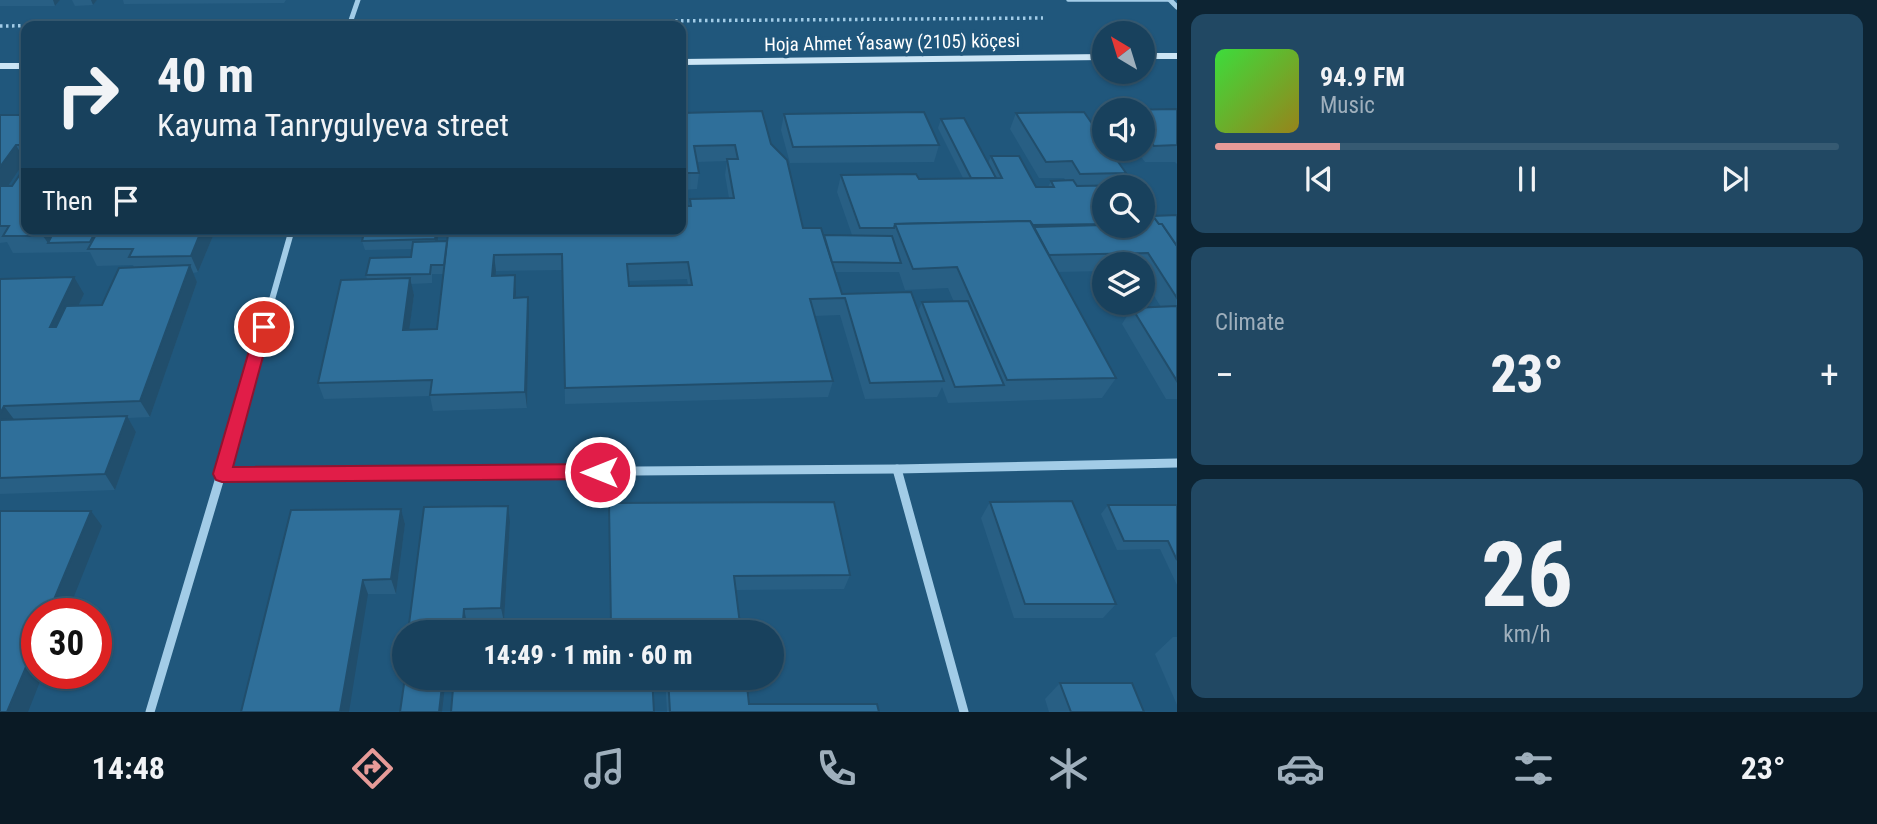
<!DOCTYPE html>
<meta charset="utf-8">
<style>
:root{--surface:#18415d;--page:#214863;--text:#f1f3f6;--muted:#9fafbc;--line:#365a72;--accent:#e69b98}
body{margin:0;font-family:"Roboto Condensed",sans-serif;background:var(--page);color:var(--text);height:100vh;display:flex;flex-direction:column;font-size:26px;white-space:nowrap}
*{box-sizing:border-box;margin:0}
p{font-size:23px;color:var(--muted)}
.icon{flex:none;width:38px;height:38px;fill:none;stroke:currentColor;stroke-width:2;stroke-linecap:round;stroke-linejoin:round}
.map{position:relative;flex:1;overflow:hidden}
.panel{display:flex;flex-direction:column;gap:14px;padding:14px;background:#0d2433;width:700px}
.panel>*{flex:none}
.banner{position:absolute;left:21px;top:21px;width:665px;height:214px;border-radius:14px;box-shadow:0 2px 5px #0004,0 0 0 2px var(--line);background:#18415d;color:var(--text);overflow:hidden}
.needle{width:46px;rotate:322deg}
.buttons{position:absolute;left:1092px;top:21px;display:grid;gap:14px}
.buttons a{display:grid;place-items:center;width:63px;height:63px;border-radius:50%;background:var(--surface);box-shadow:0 2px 5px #0004,0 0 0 2px var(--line);font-size:35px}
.speed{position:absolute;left:21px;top:598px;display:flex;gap:14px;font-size:35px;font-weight:700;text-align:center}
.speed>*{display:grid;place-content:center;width:91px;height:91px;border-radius:50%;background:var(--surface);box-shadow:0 2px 5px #0004,0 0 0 2px var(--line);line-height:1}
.speed .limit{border:10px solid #d22;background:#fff;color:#111}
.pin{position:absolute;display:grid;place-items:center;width:60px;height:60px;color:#fff;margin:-30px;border:4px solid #fff;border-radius:50%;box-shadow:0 2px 7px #0007}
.me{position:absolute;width:77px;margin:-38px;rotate:270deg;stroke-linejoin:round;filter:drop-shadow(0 0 5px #0008)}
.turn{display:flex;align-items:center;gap:24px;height:147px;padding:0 21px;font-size:32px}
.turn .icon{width:91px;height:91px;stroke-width:2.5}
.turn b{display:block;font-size:49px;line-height:60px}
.then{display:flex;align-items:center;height:66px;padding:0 21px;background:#0003;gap:14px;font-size:26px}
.big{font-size:52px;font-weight:800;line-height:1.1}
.panel .widget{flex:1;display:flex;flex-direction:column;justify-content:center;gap:10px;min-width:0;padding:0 24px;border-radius:14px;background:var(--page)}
.panel .dial{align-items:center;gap:0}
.dial b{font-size:91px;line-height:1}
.song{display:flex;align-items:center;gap:21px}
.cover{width:84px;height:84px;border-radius:10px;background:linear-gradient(135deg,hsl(120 70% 55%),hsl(50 70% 35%))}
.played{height:7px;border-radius:4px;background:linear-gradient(90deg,var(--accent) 20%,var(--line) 20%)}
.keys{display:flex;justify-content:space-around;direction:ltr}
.heat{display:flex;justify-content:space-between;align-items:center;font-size:38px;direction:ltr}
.trip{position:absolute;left:392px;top:620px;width:392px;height:70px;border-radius:35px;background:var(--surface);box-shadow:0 2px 5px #0004,0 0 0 2px var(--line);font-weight:800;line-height:70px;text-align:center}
.dock{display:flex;height:112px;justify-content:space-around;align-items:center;background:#0a1a25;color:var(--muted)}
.dock .icon{width:49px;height:49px}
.dock .current{color:var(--accent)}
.dock b{font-size:32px;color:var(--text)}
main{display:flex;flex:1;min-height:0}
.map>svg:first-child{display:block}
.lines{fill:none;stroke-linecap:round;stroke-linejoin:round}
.path{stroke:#a2cce7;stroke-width:3.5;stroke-dasharray:2.5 3.5;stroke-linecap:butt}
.lane{stroke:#a2cce7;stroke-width:3.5}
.street-far2{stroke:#a2cce7;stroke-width:5}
.street-far1{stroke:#a2cce7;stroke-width:6}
.street{stroke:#a2cce7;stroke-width:9}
.secondary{fill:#cce5f5;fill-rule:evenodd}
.wall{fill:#285f84;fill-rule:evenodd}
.shaded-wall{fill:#214e6c}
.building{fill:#2f6f9a;stroke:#214e6c;stroke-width:2;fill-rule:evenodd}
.route{fill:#e11d48;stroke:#92132f;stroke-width:2}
.labels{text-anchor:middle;stroke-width:7;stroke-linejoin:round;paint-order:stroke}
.far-street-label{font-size:19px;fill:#fff;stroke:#20577c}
</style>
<main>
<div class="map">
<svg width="1177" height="712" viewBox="0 0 1177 712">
<rect width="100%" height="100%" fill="#20577c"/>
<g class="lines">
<g class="path">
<path d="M 387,23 L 1043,18"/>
<path d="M 0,26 L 315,23"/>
</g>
<path class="lane" d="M 1068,0 L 1170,0"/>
<g class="street-far2">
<path d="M 1170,0 L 1177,7"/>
<path d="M 349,26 L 358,0"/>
</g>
<path class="street-far1" d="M 239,416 L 292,229"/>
<g class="street">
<path d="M 897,469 L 964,712"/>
<path d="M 222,474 L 897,469 L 1177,463"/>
<path d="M 150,712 L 239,414"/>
</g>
<g class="secondary">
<rect x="1143" y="53" width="34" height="6"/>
<path d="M 1104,54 L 1104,60 L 681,65 L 681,59 Z"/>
<rect x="0" y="63" width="26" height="6"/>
</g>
</g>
<g class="wall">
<path d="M 0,0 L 60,0 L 55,6 L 0,6 Z"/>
<path d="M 72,0 L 97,0 L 93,5 L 75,6 Z"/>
<path d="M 123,0 L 286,0 L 284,3 L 124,4 Z"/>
<path d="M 1177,109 L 1177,164 L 1175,162 L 1145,162 L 1135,149 L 1143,149 L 1143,110 Z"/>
<path d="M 681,113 L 771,144 L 803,228 L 824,235 L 852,235 L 837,192 L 841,175 L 919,179 L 963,178 L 938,128 L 941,119 L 988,163 L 991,156 L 1036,187 L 1048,187 L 1051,181 L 1066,181 L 1064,178 L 1039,178 L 1010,129 L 1016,113 L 1126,173 L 1119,185 L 1153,216 L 1177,215 L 1177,399 L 1166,399 L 1122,324 L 1132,308 L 1161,307 L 1143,278 L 1143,264 L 1104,264 L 1104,271 L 1058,272 L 1116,378 L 1102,398 L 948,403 L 942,387 L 937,397 L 865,399 L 840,315 L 814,316 L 833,381 L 828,397 L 565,404 L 563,270 L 496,271 L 495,276 L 515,275 L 516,297 L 529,314 L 527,408 L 433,411 L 430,396 L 324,399 L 318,383 L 367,279 L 366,275 L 411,257 L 412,249 L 365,250 L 362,241 L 439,229 L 438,241 L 447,241 L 459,233 L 689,206 L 690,199 L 729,198 L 725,175 L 727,161 L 697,162 L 699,173 L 697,189 L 681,190 ZM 835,272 L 899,272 L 905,290 L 948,288 L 954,302 L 922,302 L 918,312 L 842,294 ZM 432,274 L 443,274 L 437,329 L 409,330 L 414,295 L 411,284 L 432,283 ZM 687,279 L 688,285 L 629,286 L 629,281 Z"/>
<path d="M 784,114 L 939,145 L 934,162 L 790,163 L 781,130 Z"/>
<path d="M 0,115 L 26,115 L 26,161 L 25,161 L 8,186 L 26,229 L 216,229 L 198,272 L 193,273 L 197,282 L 150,417 L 128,418 L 136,432 L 115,490 L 0,494 L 0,279 L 84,294 L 78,306 L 102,305 L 134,267 L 133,265 L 97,266 L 90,252 L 13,253 L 7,242 L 0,243 Z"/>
<path d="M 990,502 L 1116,604 L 1103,618 L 1014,618 L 981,518 Z"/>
<path d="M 609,503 L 850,575 L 844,589 L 736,590 L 741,632 L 610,632 Z"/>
<path d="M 1108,505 L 1177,505 L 1177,585 L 1160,549 L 1117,550 L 1101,514 Z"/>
<path d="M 401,509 L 405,524 L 396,594 L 368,594 L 241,712 Z"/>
<path d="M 510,522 L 504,622 L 467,623 L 408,632 Z"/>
<path d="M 1173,637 L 1177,637 L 1177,705 L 1155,654 Z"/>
<path d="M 665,677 L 746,677 L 749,704 L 879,712 L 667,712 Z"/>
<path d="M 1060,683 L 1144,712 L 1049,712 L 1045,699 Z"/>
</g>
<g class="shaded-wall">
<path d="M 53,0 L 60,0 L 55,6 Z"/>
<path d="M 91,0 L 97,0 L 93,5 Z"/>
<path d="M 16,145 L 25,161 L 0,198 L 0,167 Z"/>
<path d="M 47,229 L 66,229 L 48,243 L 43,236 Z"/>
<path d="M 202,229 L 216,229 L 198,272 L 191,256 Z"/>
<path d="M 437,229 L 439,229 L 437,249 L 435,239 Z"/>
<path d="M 494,255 L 496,271 L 494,292 L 492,276 Z"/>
<path d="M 190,265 L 197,282 L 150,417 L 140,401 Z"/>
<path d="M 515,275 L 516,292 L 515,314 L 514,298 Z"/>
<path d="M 74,277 L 84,294 L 60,344 L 50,327 Z"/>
<path d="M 410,278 L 414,295 L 407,346 L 403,330 Z"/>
<path d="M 528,297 L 529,314 L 527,408 L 525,392 Z"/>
<path d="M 4,406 L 16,422 L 0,425 L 0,414 Z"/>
<path d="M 127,416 L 136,432 L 115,490 L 105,474 Z"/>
<path d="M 508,506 L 510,522 L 504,622 L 501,608 Z"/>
<path d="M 401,509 L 405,524 L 396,594 L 391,579 Z"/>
<path d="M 91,511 L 102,526 L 67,614 L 48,614 Z"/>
<path d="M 363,580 L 368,594 L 349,712 L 340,712 Z"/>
<path d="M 464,609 L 467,623 L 466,632 L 462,632 Z"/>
<path d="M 37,641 L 37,674 L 43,674 L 28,712 L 7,712 Z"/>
<path d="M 443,677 L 446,677 L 442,712 L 439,712 Z"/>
</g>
<g class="building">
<path d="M 1177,109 L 1177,145 L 1154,146 L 1143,131 L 1143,110 L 1119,110 Z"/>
<path d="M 762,111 L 771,144 L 787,160 L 803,228 L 821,228 L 842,294 L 911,292 L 944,381 L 870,383 L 845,298 L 810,299 L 833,381 L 565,388 L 562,254 L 494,255 L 492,276 L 515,275 L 514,298 L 528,297 L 525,392 L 430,395 L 432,380 L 318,383 L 341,280 L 410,278 L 403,330 L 437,329 L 448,234 L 459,233 L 460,229 L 681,229 L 681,206 L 691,206 L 690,199 L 734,198 L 727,159 L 738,159 L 735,145 L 694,146 L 699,173 L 681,173 L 681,113 ZM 688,262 L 692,285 L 629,286 L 627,264 Z"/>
<path d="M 924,112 L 939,145 L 793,147 L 784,114 Z"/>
<path d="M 1084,112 L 1104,141 L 1104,149 L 1109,149 L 1126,173 L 1080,174 L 1072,161 L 1046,162 L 1016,113 Z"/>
<path d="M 0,115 L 26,115 L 26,145 L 16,145 L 0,167 Z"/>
<path d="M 964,118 L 996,178 L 971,178 L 941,119 Z"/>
<path d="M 991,156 L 1019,156 L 1036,187 L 1054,187 L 1051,181 L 1073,180 L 1077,186 L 1131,185 L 1133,187 L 1104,187 L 1104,224 L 1033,225 L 1030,221 L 895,224 L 894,228 L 860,228 L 841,175 L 916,174 L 919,179 L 1002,178 Z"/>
<path d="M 26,172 L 26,229 L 47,229 L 43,236 L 3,236 L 9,226 L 0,226 L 0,186 L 12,186 L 21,173 Z"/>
<path d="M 1143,202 L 1159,224 L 1162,224 L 1177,246 L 1177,298 L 1148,253 L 1049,255 L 1034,227 L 1104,225 L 1104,226 L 1143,226 Z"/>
<path d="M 1177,215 L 1177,246 L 1162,224 L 1159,224 L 1153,216 Z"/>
<path d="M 1030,221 L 1116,378 L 1007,380 L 957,267 L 913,269 L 895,224 Z"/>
<path d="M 55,229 L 97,229 L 90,242 L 48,243 Z"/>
<path d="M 99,229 L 202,229 L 191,256 L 129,257 L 133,249 L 88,249 Z"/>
<path d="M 365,229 L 437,229 L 435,239 L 362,241 Z"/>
<path d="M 824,235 L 892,236 L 901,263 L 832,262 Z"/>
<path d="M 447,241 L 444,265 L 431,265 L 430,274 L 366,275 L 370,258 L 411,257 L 413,242 Z"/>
<path d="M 190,265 L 140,401 L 4,406 L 0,414 L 0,279 L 74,277 L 50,327 L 56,327 L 66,306 L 102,305 L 119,268 Z"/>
<path d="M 968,301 L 1004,385 L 955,387 L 922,302 Z"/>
<path d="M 1177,306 L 1177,381 L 1132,308 Z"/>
<path d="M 127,416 L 105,474 L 0,478 L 0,420 Z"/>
<path d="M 1072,501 L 1116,604 L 1025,604 L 990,502 Z"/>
<path d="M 834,502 L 850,575 L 734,576 L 741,632 L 665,632 L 665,626 L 611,626 L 609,503 Z"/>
<path d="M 1108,505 L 1177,505 L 1177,560 L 1168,541 L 1124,541 Z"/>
<path d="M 508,506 L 501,608 L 464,609 L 462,632 L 408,632 L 424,507 Z"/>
<path d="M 401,509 L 391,579 L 363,580 L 340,712 L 241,712 L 291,510 Z"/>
<path d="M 0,511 L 91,511 L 48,614 L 37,614 L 37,641 L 7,712 L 0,712 Z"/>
<path d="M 405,677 L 443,677 L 439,712 L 400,712 Z"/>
<path d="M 454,677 L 652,677 L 654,712 L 451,712 Z"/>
<path d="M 668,677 L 746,677 L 749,704 L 877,704 L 879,712 L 670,712 Z"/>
<path d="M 1060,683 L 1132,683 L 1144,712 L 1071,712 Z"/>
</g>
<path class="route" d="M 264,322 L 271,327 L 233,467 L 600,464 L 606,466 L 609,472 L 606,477 L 600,479 L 222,482 L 216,480 L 213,474 L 256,327 Z"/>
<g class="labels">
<g class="far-street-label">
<text transform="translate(892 42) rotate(-1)" y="7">Hoja Ahmet Ýasawy (2105) köçesi</text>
</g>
</g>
</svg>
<div class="buttons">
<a><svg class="needle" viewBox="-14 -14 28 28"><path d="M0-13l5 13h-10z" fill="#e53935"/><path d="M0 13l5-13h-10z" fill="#9fafbc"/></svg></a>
<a><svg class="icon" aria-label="sound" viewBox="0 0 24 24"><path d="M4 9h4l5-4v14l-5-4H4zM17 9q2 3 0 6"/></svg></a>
<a><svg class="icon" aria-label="search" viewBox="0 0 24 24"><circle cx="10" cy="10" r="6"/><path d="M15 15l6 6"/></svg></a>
<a><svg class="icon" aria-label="layers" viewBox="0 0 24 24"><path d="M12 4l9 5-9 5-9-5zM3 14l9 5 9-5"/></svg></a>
</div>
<div class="speed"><div class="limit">30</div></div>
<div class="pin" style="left:264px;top:327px;background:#d93025"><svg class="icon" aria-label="arrive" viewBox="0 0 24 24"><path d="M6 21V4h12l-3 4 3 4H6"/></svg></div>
<svg class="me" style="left:600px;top:472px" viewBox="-20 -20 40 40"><circle r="17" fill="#e11d48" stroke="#fff" stroke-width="3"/><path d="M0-11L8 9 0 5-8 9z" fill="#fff"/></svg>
<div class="trip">14:49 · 1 min · 60 m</div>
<div class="banner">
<div class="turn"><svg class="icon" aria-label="right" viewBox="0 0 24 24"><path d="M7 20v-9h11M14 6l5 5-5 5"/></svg><div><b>40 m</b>Kayuma Tanrygulyeva street</div></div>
<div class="then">Then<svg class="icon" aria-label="arrive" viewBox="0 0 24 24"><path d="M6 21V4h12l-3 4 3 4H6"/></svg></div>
</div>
</div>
<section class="panel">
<div class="widget">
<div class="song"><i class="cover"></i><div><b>94.9 FM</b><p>Music</p></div></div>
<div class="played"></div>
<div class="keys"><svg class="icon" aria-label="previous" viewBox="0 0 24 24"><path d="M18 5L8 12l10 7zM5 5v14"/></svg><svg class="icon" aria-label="pause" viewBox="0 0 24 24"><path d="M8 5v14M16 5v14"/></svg><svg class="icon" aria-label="next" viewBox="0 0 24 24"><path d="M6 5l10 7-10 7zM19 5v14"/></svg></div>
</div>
<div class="widget"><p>Climate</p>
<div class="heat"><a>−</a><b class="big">23°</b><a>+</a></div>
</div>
<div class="widget dial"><b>26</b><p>km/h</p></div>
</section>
</main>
<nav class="dock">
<b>14:48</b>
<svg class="icon current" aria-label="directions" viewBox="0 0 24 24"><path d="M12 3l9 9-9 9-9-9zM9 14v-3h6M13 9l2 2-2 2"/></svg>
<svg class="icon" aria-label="music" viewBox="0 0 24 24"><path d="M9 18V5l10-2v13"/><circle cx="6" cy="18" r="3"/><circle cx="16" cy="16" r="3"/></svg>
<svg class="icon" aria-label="phone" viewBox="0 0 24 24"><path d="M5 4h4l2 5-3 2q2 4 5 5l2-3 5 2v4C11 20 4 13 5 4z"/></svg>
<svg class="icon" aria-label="climate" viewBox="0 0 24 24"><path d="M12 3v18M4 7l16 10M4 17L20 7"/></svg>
<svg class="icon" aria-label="car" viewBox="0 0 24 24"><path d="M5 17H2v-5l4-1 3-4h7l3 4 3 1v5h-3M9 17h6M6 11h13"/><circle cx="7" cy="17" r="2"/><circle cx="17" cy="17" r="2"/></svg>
<svg class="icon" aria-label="filters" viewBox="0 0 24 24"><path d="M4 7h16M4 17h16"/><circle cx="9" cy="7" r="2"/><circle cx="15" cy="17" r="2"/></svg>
<b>23°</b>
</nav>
